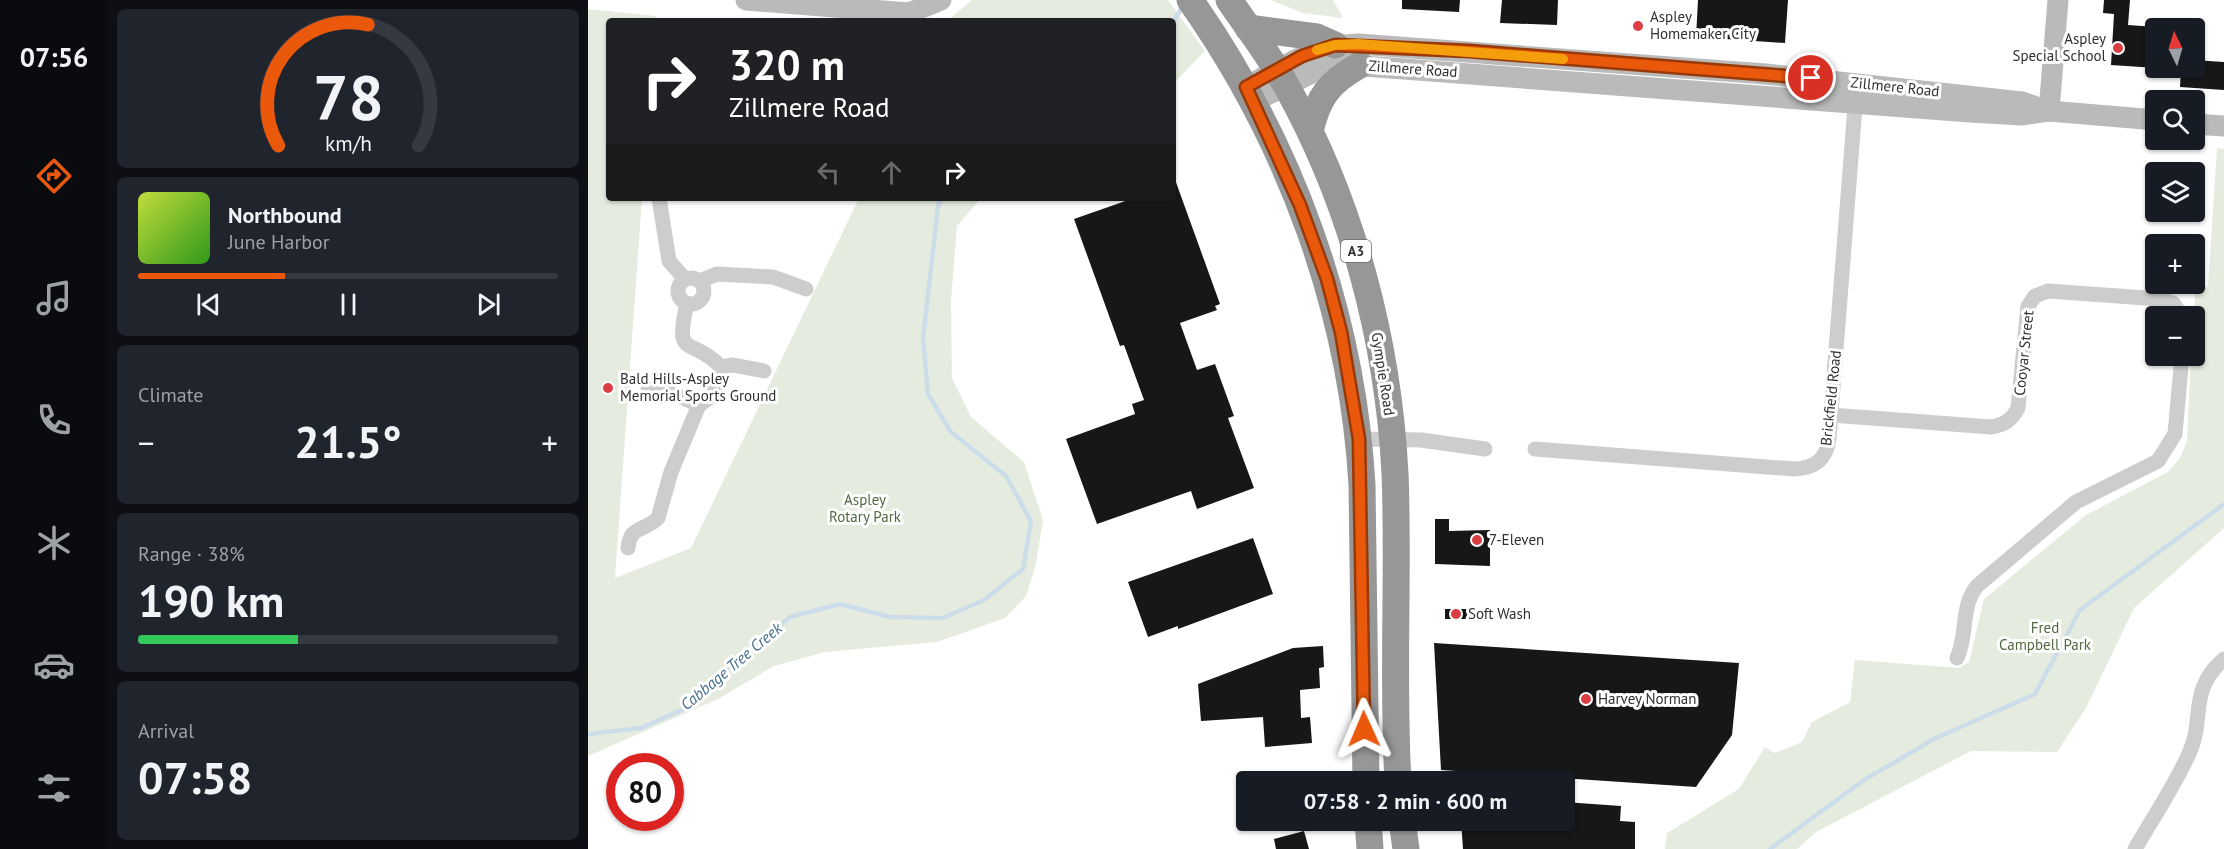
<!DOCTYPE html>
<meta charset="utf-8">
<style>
:root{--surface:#171b24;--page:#20242c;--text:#f1f3f6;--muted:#9ea1a6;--line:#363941;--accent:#ea580c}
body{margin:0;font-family:"PT Sans",sans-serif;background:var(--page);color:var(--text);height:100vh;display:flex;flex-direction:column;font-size:22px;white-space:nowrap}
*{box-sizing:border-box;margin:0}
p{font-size:20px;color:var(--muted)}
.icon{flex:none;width:33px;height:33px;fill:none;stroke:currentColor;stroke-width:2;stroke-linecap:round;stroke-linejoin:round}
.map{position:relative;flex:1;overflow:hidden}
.drawer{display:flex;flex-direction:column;gap:9px;padding:9px;background:#0d0f14;width:480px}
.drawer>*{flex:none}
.hud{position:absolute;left:18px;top:18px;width:570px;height:183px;border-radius:6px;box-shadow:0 2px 4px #0004;background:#202124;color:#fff;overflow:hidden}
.needle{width:39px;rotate:355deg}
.tools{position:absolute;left:1557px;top:18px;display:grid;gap:12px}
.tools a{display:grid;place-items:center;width:60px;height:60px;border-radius:6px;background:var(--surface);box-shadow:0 2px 4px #0004;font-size:30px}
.speed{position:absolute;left:18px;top:753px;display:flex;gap:12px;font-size:30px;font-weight:700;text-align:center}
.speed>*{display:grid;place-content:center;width:78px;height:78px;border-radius:50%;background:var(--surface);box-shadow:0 2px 4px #0004;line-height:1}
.speed .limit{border:9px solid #d22;background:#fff;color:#111}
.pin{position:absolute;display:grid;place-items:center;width:51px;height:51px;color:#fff;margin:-26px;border:3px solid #fff;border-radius:50%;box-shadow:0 2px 6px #0007}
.me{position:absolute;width:66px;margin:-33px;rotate:359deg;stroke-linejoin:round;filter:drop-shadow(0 0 4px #0008)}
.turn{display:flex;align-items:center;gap:21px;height:126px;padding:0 24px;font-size:27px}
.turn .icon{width:78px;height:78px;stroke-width:2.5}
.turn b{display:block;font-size:42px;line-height:51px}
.lanes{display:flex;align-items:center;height:57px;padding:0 24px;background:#0003;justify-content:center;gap:30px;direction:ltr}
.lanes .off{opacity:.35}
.big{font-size:45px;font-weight:700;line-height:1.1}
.drawer .widget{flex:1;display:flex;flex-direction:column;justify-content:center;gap:9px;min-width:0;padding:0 21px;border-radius:9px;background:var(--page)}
.drawer .dial{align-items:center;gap:0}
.dial svg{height:156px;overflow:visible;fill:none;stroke:var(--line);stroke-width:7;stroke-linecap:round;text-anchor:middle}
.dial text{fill:var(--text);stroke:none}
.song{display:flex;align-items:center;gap:18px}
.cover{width:72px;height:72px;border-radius:9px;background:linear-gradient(135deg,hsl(70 70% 55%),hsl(110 70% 35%))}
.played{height:6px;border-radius:3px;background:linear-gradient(90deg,var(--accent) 35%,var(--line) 35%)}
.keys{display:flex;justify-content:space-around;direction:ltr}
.heat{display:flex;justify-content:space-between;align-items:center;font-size:33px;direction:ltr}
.charge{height:9px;border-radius:4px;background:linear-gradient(90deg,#34c759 38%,var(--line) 0)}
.trip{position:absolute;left:648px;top:771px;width:339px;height:60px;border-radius:6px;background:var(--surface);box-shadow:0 2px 4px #0004;font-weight:700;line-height:60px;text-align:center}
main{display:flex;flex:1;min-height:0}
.tab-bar{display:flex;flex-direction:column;width:108px;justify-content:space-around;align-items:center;background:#090b0e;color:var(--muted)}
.tab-bar .icon{width:42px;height:42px}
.tab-bar .current{color:var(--accent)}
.tab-bar b{font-size:27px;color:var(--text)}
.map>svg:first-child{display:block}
.green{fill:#e5ecdf}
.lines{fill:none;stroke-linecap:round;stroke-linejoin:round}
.stream{stroke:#ccddea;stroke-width:4.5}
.building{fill:#171717}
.street{stroke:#cdcdcd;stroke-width:15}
.secondary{stroke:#bababa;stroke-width:21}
.highway{stroke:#979797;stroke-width:27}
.route-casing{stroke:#983908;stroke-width:15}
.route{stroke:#ea580c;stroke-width:10}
.slow{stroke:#f59e0b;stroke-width:10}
.poi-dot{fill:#db3e42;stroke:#fff;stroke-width:2}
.labels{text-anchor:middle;stroke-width:6;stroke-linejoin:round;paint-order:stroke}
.shield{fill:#fff;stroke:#6e6e6e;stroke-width:1.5}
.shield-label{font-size:14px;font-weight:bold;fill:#303030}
.poi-label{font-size:15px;fill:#303030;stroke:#fff;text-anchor:start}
.street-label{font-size:15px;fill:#303030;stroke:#fff}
.park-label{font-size:15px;fill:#51693f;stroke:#fff}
.water-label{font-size:16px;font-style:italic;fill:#426d8d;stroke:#fff}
</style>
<main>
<nav class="tab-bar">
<b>07:56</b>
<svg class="icon current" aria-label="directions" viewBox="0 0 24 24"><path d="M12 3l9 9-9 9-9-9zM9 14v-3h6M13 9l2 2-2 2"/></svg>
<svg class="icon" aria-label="music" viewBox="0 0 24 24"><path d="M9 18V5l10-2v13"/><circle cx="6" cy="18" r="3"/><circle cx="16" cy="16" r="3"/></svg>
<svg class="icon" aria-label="phone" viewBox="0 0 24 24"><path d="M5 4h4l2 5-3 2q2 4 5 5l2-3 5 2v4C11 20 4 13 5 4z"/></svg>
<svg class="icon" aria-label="climate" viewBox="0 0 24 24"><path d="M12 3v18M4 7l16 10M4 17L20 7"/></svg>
<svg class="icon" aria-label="car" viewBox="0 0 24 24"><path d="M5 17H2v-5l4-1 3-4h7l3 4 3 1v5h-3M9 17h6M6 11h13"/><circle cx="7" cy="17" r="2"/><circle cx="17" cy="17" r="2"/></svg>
<svg class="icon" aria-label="filters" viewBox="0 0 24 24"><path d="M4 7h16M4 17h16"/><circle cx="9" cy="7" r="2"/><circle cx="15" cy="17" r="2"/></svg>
</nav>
<section class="drawer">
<div class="widget dial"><svg viewBox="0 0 100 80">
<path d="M14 69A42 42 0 1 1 86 69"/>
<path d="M14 69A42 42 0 0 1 60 7" stroke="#ea580c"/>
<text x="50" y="56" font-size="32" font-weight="700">78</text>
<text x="50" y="72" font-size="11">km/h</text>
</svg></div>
<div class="widget">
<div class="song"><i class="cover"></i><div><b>Northbound</b><p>June Harbor</p></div></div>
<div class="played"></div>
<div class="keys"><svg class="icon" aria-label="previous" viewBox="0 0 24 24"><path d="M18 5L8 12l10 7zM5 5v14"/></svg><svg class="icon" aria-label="pause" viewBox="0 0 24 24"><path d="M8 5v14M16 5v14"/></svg><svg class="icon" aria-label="next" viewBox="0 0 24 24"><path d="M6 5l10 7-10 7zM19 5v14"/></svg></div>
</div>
<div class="widget"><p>Climate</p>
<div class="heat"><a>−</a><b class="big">21.5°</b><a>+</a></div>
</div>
<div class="widget"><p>Range · 38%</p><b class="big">190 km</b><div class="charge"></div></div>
<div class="widget"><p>Arrival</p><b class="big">07:58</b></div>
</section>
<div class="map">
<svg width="1636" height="849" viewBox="0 0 1636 849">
<rect width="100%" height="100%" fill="#fff"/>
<g class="green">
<path d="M 384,0 L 580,0 L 617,51 L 585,84 L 585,21 L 359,21 Z"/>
<path d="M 683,0 L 745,0 L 755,18 L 715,13 Z"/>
<path d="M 0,9 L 68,16 L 67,21 L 21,21 L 21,198 L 54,198 L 27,578 L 103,548 L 271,198 L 393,198 L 369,226 L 363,301 L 364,378 L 383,417 L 436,462 L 455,520 L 447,568 L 438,596 L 417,618 L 349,642 L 237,652 L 186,666 L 130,699 L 0,756 Z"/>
<path d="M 1629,148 L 1636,149 L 1636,528 L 1546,608 L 1498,708 L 1469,752 L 1383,751 L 1228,832 L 1209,849 L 1077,849 L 1079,833 L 1151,789 L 1177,747 L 1187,753 L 1214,742 L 1224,722 L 1262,702 L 1267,660 L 1371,668 L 1381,662 L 1396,599 L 1498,515 L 1580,472 L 1592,458 L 1599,441 L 1603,356 L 1606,356 L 1607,286 L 1620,287 Z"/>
</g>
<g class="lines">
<g class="stream">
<path d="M 587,19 L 595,6"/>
<path d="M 0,734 L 53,728 L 96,709 L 153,657 L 202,617 L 252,604 L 302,617 L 355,618 L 396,600 L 435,569 L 443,521 L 418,476 L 363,432 L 340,394 L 335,338 L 350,206 L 354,198"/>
<path d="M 1182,849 L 1276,780 L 1348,738 L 1447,694 L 1492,610 L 1636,504"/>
</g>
</g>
<g class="building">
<path d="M 814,0 L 872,0 L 871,12 L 814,9 Z"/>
<path d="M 914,0 L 970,0 L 969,25 L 912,23 Z"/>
<path d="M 1110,0 L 1200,0 L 1197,43 L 1108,37 Z"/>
<path d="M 1516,0 L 1542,0 L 1540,25 L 1568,27 L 1568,68 L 1523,65 L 1526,14 L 1515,13 Z"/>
<path d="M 1606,60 L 1636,62 L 1636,90 L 1592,87 L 1593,68 L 1606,68 Z"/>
<path d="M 585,174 L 632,304 L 627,306 L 629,310 L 592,323 L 609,370 L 627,364 L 646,416 L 640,418 L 666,488 L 609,509 L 603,491 L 509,524 L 478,439 L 547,414 L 544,404 L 556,400 L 536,345 L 532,346 L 486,219 L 546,198 L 585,198 Z"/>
<path d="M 847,519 L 861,519 L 861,531 L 902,530 L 902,566 L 847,564 Z"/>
<path d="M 665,538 L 685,594 L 590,629 L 590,626 L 560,637 L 540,582 Z"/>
<rect x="857" y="609" width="22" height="10"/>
<path d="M 846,643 L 1151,663 L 1144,735 L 1108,787 L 853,770 Z"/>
<path d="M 735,646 L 736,667 L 731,668 L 732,688 L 712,690 L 713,718 L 722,717 L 724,743 L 677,747 L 675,717 L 613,721 L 610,684 L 705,648 Z"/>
<path d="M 976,802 L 1033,806 L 1032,821 L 1047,822 L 1047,849 L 875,849 L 873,820 L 976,820 Z"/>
<path d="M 716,831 L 721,849 L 688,849 L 686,839 Z"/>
</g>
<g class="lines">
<g class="street">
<path d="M 71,198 L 81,261 L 97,279"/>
<circle cx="103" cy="291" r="13"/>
<path d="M 112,281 L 129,274 L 185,277 L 218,289"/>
<path d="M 133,367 L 145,365 L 176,371"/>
<path d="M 60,389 L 86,394 L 111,405"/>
<path d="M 1243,415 L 1403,427 C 1416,425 1424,420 1430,408 L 1440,306 L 1447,296 L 1460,291 L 1572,299 L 1585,303 L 1594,316"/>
<path d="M 771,439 L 833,440 L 897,449"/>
<path d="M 947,449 L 1206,469 C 1227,468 1238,460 1241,439 L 1268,94"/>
<path d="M 40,548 C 42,525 56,532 70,518 L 83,472 L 111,405 L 124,396 L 130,385 L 133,367 C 105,336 85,361 99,304"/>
<path d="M 1369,658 C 1380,635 1372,607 1389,586 L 1488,502 L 1570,461 L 1587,434 L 1594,356"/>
<path d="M 1547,849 C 1565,818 1585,788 1600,756 C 1618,719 1599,691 1636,659"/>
</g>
<g class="secondary">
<path d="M 158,0 L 321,13 L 353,0"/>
<path d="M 658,87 C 696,66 725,45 770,44 L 1178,74 L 1434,102 L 1446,106"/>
<path d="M 665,102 L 736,67 L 749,64 L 1382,112 L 1433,115 L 1461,111 L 1568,120"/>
<path d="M 1461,111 L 1470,0"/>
<path d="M 1606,124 L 1636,126"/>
</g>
<g class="highway">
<path d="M 602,0 C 702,142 764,311 774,485 L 778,782"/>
<path d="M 641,0 C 660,28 682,56 699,87 C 764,204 800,339 807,473 C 811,575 804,679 810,782"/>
<path d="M 660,28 L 729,37 L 747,45"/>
<path d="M 722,131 C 730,97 741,82 772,65"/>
<path d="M 780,820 L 782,849"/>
<path d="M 814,820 L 818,849"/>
</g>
</g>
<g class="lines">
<g class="route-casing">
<path id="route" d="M 776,729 L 771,439 L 753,332 L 739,279 L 712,205 L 658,87 L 714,56 L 747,45 L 881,51 L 1223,78"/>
</g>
<use href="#route" class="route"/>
<path class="slow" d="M 729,50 L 747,45 L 770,44 L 975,59"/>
</g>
<g class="poi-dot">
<circle cx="1050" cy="26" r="6"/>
<circle cx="1530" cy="48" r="6"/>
<circle cx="20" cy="388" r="6"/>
<circle cx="889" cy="540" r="6"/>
<circle cx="868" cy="614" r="6"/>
<circle cx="998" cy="699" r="6"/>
</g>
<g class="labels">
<rect class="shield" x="753" y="240" width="30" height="22" rx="4.5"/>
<g class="shield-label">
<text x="768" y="256">A3</text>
</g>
<g class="poi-label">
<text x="1062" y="22">Aspley<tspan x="1062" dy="17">Homemaker City</tspan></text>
<text x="1518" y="44" text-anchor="end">Aspley<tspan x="1518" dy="17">Special School</tspan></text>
<text x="32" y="384">Bald Hills-Aspley<tspan x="32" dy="17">Memorial Sports Ground</tspan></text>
<text x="901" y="545">7-Eleven</text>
<text x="880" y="619">Soft Wash</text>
<text x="1010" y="704">Harvey Norman</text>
</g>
<g class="street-label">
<text transform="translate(825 69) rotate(4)" y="5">Zillmere Road</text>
<text transform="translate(1307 87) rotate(6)" y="5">Zillmere Road</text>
<text transform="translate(1436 353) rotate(-84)" y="5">Cooyar Street</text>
<text transform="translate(795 374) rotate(81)" y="5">Gympie Road</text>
<text transform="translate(1243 398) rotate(-84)" y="5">Brickfield Road</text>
</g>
<g class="park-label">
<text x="277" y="505">Aspley<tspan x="277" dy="17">Rotary Park</tspan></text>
<text x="1457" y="633">Fred<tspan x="1457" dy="17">Campbell Park</tspan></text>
</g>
<g class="water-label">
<text transform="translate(143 666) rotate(-40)" y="6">Cabbage Tree Creek</text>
</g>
</g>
</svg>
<div class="tools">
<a><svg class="needle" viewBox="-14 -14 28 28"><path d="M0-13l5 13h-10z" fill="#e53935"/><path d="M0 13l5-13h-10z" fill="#9ea1a6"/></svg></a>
<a><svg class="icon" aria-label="search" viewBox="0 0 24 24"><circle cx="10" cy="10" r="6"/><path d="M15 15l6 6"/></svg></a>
<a><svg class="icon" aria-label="layers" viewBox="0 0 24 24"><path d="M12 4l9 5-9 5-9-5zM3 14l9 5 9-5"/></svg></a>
<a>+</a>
<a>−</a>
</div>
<div class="speed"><div class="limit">80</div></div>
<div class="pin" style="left:1223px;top:78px;background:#d93025"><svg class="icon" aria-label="arrive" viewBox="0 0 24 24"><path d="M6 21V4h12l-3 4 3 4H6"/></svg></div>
<svg class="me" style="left:776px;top:729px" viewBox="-20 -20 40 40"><path d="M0-17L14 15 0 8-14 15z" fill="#ea580c" stroke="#fff" stroke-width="4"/></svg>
<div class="trip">07:58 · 2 min · 600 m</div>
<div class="hud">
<div class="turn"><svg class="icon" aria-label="right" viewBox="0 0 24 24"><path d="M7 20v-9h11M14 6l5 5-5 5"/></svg><div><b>320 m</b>Zillmere Road</div></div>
<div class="lanes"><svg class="icon off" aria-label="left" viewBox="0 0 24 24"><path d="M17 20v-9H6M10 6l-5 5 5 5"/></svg><svg class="icon off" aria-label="ahead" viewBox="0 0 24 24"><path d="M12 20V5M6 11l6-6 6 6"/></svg><svg class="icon" aria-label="right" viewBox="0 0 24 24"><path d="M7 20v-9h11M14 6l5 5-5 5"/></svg></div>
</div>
</div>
</main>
